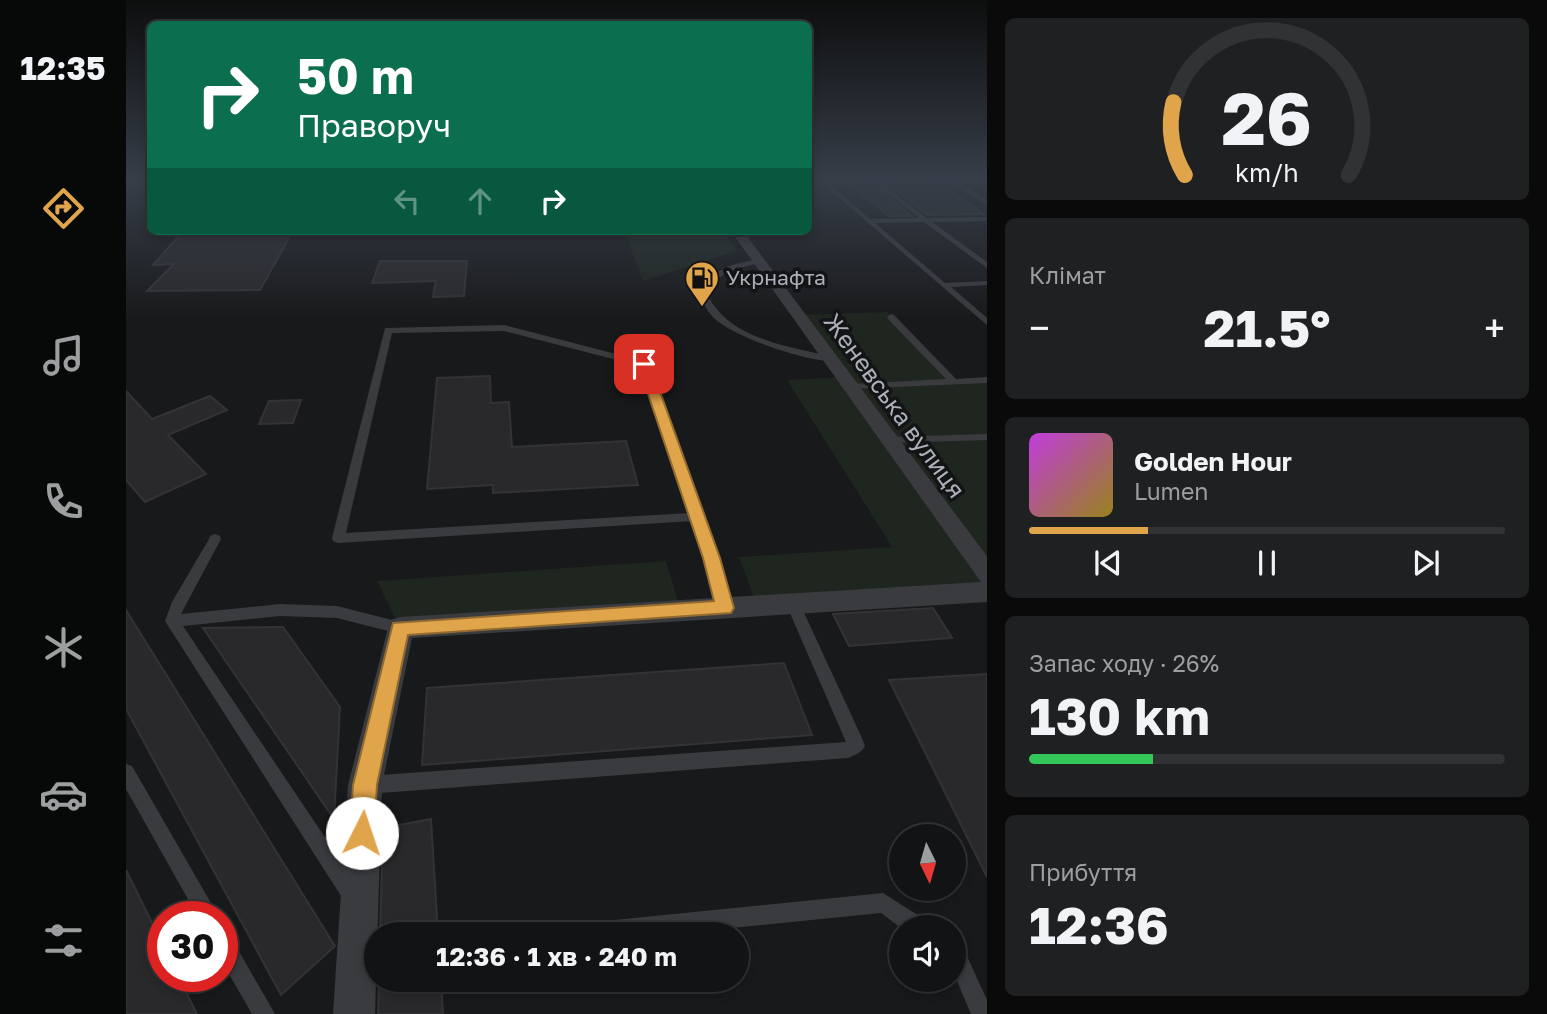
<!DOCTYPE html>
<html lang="uk">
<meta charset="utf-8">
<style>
:root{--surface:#121314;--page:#1f2022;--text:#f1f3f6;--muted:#9c9ea0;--line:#313234;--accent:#e0a44b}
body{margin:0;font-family:"Golos Text",sans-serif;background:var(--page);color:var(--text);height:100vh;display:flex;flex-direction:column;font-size:26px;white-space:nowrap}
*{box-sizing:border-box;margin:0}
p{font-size:23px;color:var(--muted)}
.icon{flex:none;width:38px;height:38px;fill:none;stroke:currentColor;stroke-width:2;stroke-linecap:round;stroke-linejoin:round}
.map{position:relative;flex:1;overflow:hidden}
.sheet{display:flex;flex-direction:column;gap:18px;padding:18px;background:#0a0a0b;width:560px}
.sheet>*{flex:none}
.hud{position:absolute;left:21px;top:21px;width:665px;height:214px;border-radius:10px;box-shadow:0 4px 10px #0003,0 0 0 2px var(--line);background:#0b6e4f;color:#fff;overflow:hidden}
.needle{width:46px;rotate:175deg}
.fabs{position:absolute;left:763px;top:824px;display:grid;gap:14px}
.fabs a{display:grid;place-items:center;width:77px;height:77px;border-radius:50%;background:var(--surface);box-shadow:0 4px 10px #0003,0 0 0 2px var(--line);font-size:35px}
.speed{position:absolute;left:21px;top:901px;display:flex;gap:14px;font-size:35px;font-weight:700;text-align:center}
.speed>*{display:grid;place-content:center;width:91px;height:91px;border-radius:50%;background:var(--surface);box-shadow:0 4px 10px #0003,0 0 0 2px var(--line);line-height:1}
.speed .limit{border:10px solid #d22;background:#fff;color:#111}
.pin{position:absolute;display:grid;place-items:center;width:60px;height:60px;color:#fff;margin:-30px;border-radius:14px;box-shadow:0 4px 10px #0006}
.me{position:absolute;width:77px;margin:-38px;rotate:4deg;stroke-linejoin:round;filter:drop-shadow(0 0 5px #0008)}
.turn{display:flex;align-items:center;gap:24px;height:147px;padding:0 35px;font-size:32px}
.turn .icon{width:91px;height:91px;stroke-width:2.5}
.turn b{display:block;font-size:49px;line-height:60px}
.lanes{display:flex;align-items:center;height:66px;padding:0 35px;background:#0003;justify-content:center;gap:35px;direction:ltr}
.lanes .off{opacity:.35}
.big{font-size:52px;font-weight:700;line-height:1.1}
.sheet .widget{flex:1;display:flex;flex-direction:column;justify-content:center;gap:10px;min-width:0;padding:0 24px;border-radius:10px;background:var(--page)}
.sheet .dial{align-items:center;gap:0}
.dial svg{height:182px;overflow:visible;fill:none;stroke:var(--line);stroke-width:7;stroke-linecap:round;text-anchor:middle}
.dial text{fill:var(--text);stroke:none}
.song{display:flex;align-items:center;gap:21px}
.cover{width:84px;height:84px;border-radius:10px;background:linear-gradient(135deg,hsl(290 70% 55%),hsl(50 70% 35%))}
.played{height:7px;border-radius:4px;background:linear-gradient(90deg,var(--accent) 25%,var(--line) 25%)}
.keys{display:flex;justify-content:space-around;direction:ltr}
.heat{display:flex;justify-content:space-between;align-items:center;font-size:38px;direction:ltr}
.charge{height:10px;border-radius:5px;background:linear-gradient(90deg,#34c759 26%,var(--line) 0)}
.trip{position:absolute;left:238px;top:922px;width:385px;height:70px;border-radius:35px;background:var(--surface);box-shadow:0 4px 10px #0003,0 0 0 2px var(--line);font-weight:700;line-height:70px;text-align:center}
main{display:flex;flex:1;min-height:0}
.menu{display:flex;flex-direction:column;width:126px;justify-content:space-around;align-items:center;background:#070808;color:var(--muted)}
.menu .icon{width:49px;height:49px}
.menu .selected{color:var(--accent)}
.menu b{font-size:32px;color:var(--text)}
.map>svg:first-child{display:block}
.green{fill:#1f251f}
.building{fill:#29292b;stroke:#333336;stroke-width:2}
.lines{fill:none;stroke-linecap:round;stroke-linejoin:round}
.service{fill:#3a3b3f;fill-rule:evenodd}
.minor{fill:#3a3b3f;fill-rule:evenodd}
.route{fill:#e0a44b;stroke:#926b31;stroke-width:2}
.labels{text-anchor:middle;stroke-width:7;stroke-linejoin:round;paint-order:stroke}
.far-poi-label{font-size:21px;fill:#acb1b9;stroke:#131415;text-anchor:start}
.street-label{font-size:24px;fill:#acb1b9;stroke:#131415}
</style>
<main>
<nav class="menu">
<b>12:35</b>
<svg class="icon selected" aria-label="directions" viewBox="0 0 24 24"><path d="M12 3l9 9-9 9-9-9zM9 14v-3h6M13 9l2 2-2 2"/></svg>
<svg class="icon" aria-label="music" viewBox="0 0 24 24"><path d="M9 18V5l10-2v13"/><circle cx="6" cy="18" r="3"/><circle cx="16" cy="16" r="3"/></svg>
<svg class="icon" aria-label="phone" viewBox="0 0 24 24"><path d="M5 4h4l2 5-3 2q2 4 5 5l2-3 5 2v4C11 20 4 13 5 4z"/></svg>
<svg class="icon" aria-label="climate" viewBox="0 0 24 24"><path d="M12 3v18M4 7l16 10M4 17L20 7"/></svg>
<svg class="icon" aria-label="car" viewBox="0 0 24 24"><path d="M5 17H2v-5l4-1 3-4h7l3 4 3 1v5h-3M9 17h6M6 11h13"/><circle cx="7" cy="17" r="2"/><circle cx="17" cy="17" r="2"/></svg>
<svg class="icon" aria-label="filters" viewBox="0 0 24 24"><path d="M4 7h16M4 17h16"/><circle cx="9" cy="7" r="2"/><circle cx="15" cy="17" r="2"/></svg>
</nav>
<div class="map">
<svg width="861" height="1014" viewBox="0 0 861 1014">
<rect width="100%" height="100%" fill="#18191a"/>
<g class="green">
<path d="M 598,232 L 611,251 L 517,281 L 499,234 Z"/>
<path d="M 761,312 L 828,382 L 861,380 L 861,592 L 631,606 L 613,557 L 766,547 L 661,380 L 716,377 L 672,315 Z"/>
<path d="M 540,561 L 555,611 L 274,628 L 251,581 Z"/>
</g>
<g class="building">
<path d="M 717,178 L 740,178 L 786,216 L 763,216 Z"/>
<path d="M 753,178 L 803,178 L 858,214 L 802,215 Z"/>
<path d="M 57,231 L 167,231 L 134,290 L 21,291 L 48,264 L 27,265 Z"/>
<path d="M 254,261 L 341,261 L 338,296 L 307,297 L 310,281 L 246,283 Z"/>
<path d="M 364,376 L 365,403 L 383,402 L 386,447 L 500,441 L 512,485 L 367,493 L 367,485 L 301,489 L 311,378 Z"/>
<path d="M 0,391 L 26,419 L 84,396 L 101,410 L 42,435 L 80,474 L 19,502 L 0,480 Z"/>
<path d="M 175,400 L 167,423 L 133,424 L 143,401 Z"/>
<path d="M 807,608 L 826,638 L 723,646 L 707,614 Z"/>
<path d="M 0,610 L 209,946 L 155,995 L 0,709 Z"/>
<path d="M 157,627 L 214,707 L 208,819 L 77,628 Z"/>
<path d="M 658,663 L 686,735 L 296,765 L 301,688 Z"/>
<path d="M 861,674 L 861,877 L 763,680 Z"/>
<path d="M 305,819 L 312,934 L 254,934 L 257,828 Z"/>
<path d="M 0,870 L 37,945 L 37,976 L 52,976 L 71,1014 L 0,1014 Z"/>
<path d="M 253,980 L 315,980 L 317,1014 L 252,1014 Z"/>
</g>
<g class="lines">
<g class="service">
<path d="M 690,178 L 696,178 L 744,219 L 793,218 L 742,178 L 748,178 L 801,218 L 861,217 L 861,221 L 806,222 L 861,262 L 861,268 L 798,222 L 749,223 L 819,283 L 861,281 L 861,285 L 825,287 L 861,318 L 861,325 Z"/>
<path d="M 819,178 L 826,178 L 861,200 L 861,205 Z"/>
<path d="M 339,231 L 407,231 L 404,233 L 308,236 L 305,234 L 308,232 Z"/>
<path d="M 632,259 L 635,259 L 635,263 C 613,268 588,271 582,296 C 605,340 663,346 707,357 L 707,361 C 681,362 608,337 589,319 C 582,313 578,304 574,296 C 582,269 607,264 632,259 Z"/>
<path d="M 765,314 L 768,315 L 830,379 L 861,377 L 861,383 L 722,389 L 722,385 L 725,384 L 820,379 L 762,319 L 761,317 Z"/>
<path d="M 378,325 L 521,362 L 577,516 L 606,608 L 604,612 L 599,614 L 594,612 L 592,608 L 567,521 L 212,543 L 207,541 L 206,538 L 259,328 ZM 378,331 L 514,366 L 564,513 L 220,533 L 266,333 Z"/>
<path d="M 861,434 L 861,440 L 763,443 L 758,440 L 763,437 Z"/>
<path d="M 89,534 L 94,536 L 95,539 L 55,614 L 154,604 L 211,606 L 274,622 L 279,624 L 281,628 L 279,632 L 274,634 L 211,618 L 154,616 L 57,626 L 231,885 L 234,892 L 231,899 L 224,902 L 217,899 L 39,621 L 46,602 L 83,539 L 84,536 Z"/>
<path d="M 667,598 L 672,600 L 674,604 L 735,736 L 739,746 C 735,753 729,755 722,758 L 241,794 L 235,791 L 232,785 L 235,779 L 241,776 L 720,742 L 660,604 L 662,600 Z"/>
<path d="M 0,764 L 6,766 L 93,917 L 72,917 L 0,789 Z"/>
<path d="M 757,893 L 801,921 L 804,928 L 775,928 L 755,913 L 546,934 L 438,934 L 441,927 L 448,924 Z"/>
<path d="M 96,931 L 103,934 L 149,1014 L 126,1014 L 96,962 Z"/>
<path d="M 828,940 L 835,943 L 861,1000 L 861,1014 L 845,1014 L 828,974 Z"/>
</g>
<g class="minor">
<rect x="0" y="180" width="24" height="6"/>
<path d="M 605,231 L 617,231 L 861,556 L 861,602 L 286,638 L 256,785 L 249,1014 L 207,1014 L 222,785 L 264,620 L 274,617 L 855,582 Z"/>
</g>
</g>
<linearGradient id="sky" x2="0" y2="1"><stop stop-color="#0d0e0e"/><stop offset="0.56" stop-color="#373e49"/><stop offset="1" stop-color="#373e49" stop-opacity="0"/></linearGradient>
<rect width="861" height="320" fill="url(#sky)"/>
<path class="route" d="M 518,360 L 524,364 L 594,558 L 608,608 L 605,613 L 282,635 L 251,785 L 248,833 L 245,841 L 236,845 L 227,841 L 224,833 L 227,785 L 267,623 L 588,601 L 577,558 L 512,364 Z"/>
<defs>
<g id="fuel-pin" transform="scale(1.75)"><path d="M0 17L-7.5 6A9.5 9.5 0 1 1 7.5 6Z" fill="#e0a44b" stroke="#131415"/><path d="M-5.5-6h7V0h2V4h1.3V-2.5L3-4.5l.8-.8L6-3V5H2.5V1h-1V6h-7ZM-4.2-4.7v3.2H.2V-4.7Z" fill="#111"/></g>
</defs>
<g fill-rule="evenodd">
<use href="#fuel-pin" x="576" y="278"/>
</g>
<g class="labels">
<g class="far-poi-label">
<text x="600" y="285">Укрнафта</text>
</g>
<g class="street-label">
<text transform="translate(768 406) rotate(54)" y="8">Женевська вулиця</text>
</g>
</g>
</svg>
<div class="fabs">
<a><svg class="needle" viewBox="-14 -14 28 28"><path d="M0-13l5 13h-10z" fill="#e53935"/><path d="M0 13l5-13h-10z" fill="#9c9ea0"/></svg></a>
<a><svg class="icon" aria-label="sound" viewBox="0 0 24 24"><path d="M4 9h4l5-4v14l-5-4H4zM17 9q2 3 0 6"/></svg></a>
</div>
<div class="speed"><div class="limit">30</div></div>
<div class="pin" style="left:518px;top:364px;background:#d93025"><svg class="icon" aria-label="arrive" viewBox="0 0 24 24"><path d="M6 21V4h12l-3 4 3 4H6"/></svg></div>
<svg class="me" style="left:236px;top:833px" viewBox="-20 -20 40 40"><circle r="19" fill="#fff"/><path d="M0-13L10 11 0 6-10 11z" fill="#e0a44b"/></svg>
<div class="trip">12:36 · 1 хв · 240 m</div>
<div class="hud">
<div class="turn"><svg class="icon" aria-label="right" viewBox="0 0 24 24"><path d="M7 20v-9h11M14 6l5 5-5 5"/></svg><div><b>50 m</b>Праворуч</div></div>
<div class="lanes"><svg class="icon off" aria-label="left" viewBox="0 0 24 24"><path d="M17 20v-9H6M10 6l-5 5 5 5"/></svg><svg class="icon off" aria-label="ahead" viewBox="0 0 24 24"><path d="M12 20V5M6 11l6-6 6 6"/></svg><svg class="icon" aria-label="right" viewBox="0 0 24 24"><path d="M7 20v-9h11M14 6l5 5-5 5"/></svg></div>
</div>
</div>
<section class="sheet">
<div class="widget dial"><svg viewBox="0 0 100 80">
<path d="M14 69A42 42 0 1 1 86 69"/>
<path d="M14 69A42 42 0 0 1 9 37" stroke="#e0a44b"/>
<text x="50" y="56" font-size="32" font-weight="700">26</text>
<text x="50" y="72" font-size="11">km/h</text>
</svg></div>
<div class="widget"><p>Клімат</p>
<div class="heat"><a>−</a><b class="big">21.5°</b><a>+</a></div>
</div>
<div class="widget">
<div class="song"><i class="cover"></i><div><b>Golden Hour</b><p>Lumen</p></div></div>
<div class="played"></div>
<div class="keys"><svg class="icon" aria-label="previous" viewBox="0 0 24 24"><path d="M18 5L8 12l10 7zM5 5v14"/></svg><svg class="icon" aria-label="pause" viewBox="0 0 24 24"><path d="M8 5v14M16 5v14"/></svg><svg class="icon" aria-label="next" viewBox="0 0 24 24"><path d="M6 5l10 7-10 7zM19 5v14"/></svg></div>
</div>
<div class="widget"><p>Запас ходу · 26%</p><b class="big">130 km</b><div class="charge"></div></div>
<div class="widget"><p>Прибуття</p><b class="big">12:36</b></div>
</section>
</main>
